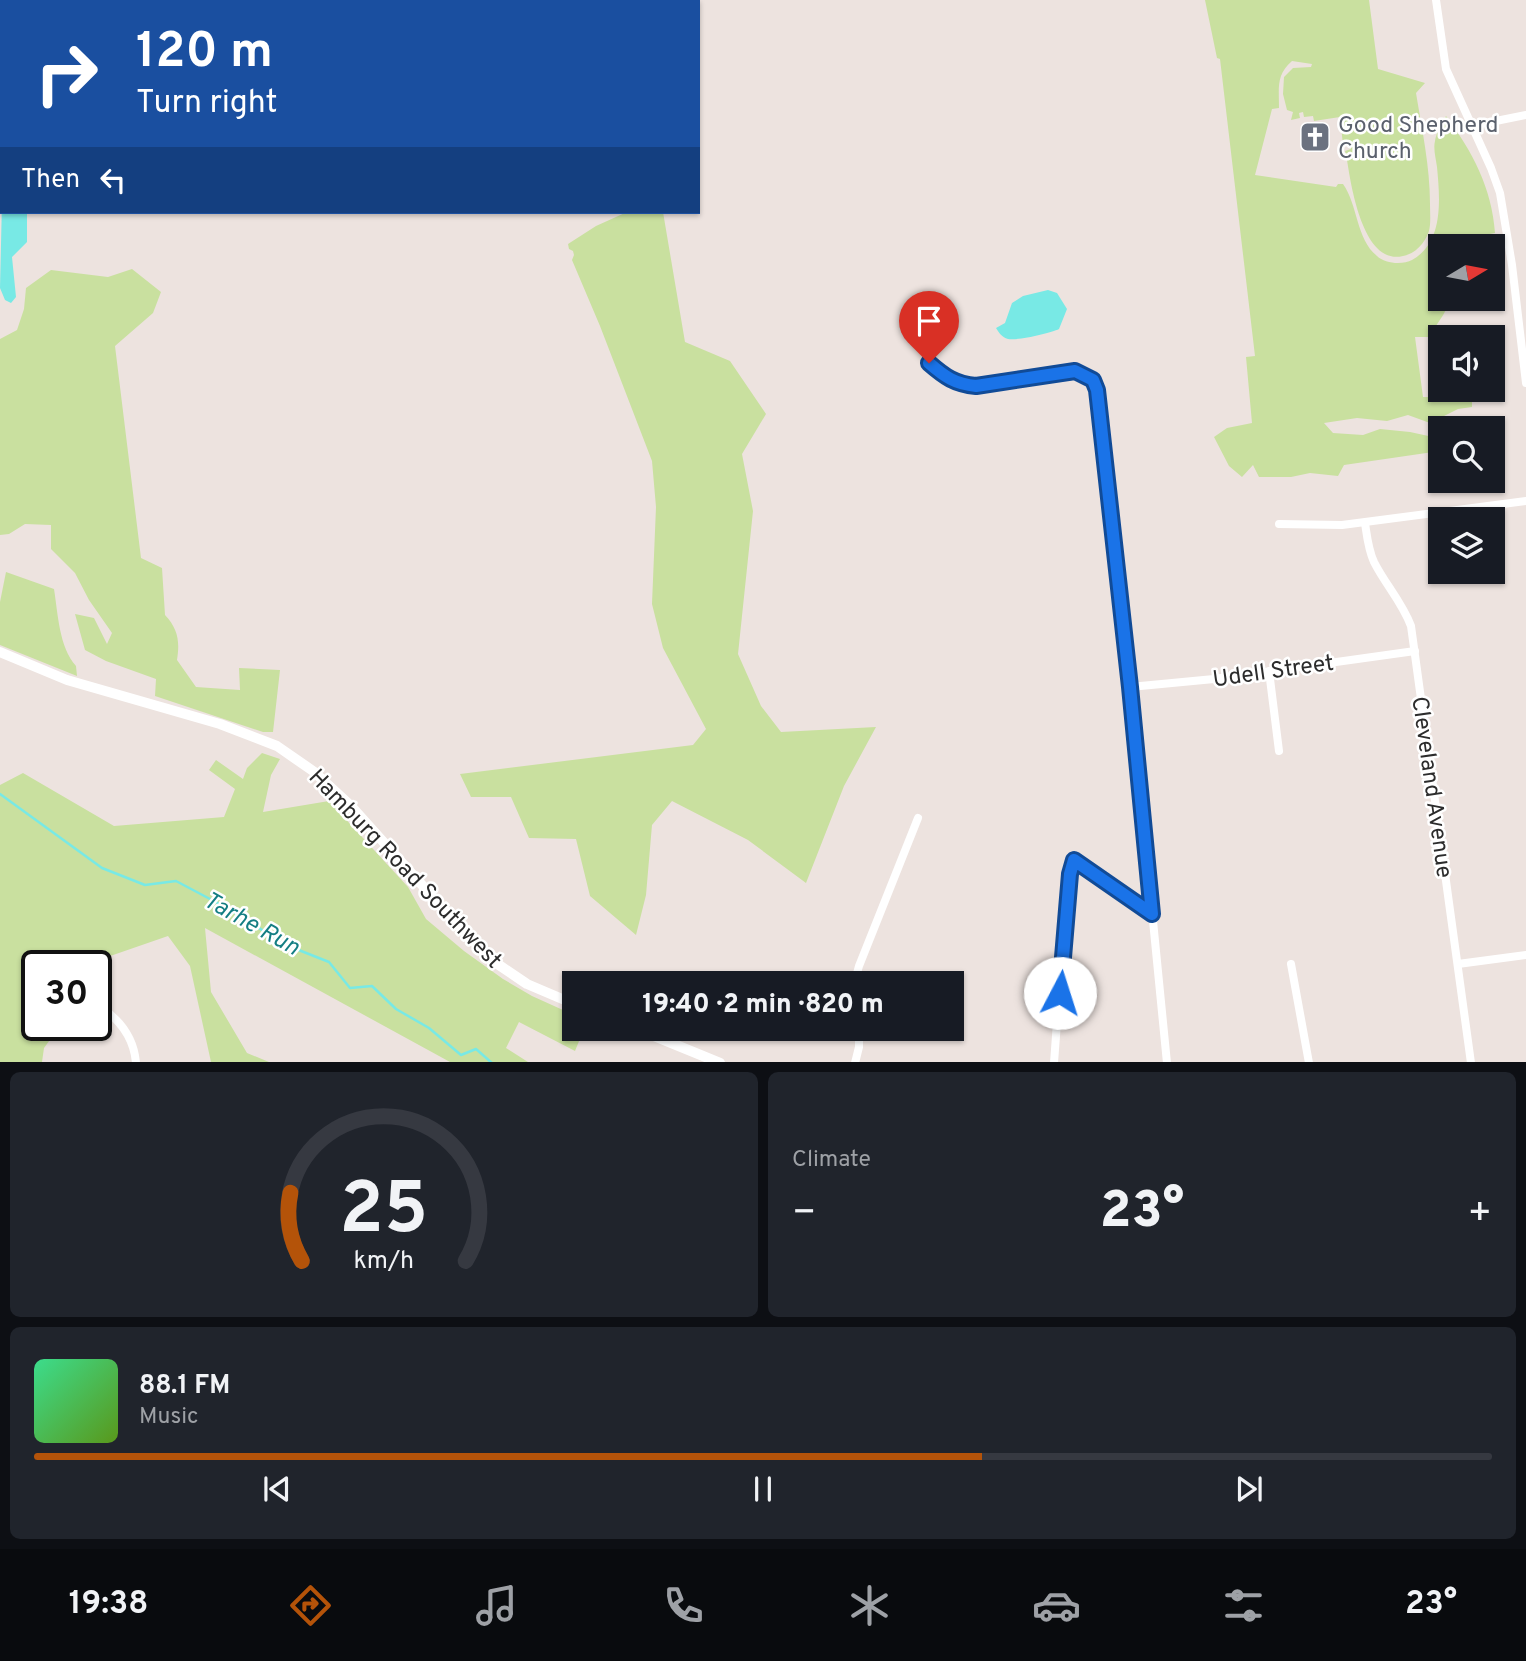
<!DOCTYPE html>
<meta charset="utf-8">
<style>
:root{--surface:#171b24;--page:#20242c;--text:#f1f3f6;--muted:#9ea1a6;--line:#363941;--accent:#b45309}
body{margin:0;font-family:Overpass,sans-serif;background:var(--page);color:var(--text);height:100vh;display:flex;flex-direction:column;font-size:26px;white-space:nowrap}
*{box-sizing:border-box;margin:0}
p{font-size:23px;color:var(--muted)}
.icon{flex:none;width:38px;height:38px;fill:none;stroke:currentColor;stroke-width:2;stroke-linecap:round;stroke-linejoin:round}
.map{position:relative;height:1062px;overflow:hidden}
.details{display:flex;flex-direction:column;gap:10px;padding:10px;background:#0d0f14;flex:1}
.details>*{flex:none}
.banner{position:absolute;left:0px;top:0px;width:700px;height:214px;box-shadow:0 2px 5px #0004;background:#1a4fa0;color:#fff;overflow:hidden}
.needle{width:46px;rotate:80deg}
.fabs{position:absolute;left:1428px;top:234px;display:grid;gap:14px}
.fabs a{display:grid;place-items:center;width:77px;height:77px;border-radius:0px;background:var(--surface);box-shadow:0 2px 5px #0004;font-size:35px}
.speed{position:absolute;left:21px;top:950px;display:flex;gap:14px;font-size:35px;font-weight:700;text-align:center}
.speed>*{display:grid;place-content:center;width:91px;height:91px;border-radius:50%;background:var(--surface);box-shadow:0 2px 5px #0004;line-height:1}
.speed .limit{border:4px solid #111;border-radius:10px;background:#fff;color:#111}
.pin{position:absolute;display:grid;place-items:center;width:60px;height:60px;color:#fff;margin:-72px -30px;border-radius:50% 50% 50% 0;rotate:-45deg;box-shadow:0 0 7px #0007}
.pin .icon{rotate:45deg}
.me{position:absolute;width:77px;margin:-38px;rotate:5deg;stroke-linejoin:round;filter:drop-shadow(0 0 5px #0008)}
.turn{display:flex;align-items:center;gap:24px;height:147px;padding:0 21px;font-size:32px}
.turn .icon{width:91px;height:91px;stroke-width:2.5}
.turn b{display:block;font-size:49px;line-height:60px}
.then{display:flex;align-items:center;height:66px;padding:0 21px;background:#0003;gap:14px;font-size:26px}
.big{font-size:52px;font-weight:800;line-height:1.1}
.details .card{flex:1;display:flex;flex-direction:column;justify-content:center;gap:10px;min-width:0;padding:0 24px;border-radius:10px;background:var(--page)}
.details .dial{align-items:center;gap:0}
.dial svg{height:182px;overflow:visible;fill:none;stroke:var(--line);stroke-width:7;stroke-linecap:round;text-anchor:middle}
.dial text{fill:var(--text);stroke:none}
.song{display:flex;align-items:center;gap:21px}
.cover{width:84px;height:84px;border-radius:10px;background:linear-gradient(135deg,hsl(150 70% 55%),hsl(90 70% 35%))}
.played{height:7px;border-radius:4px;background:linear-gradient(90deg,var(--accent) 65%,var(--line) 65%)}
.keys{display:flex;justify-content:space-around;direction:ltr}
.heat{display:flex;justify-content:space-between;align-items:center;font-size:38px;direction:ltr}
.details .tiles{flex:1;display:grid;gap:10px;grid-template-columns:1fr 1fr}
.card:last-child{grid-column:span 2}
.trip{position:absolute;left:562px;top:971px;width:402px;height:70px;border-radius:0px;background:var(--surface);box-shadow:0 2px 5px #0004;font-weight:800;line-height:70px;text-align:center}
.tabs{display:flex;height:112px;justify-content:space-around;align-items:center;background:#090b0e;color:var(--muted)}
.tabs .icon{width:49px;height:49px}
.tabs .active{color:var(--accent)}
.tabs b{font-size:32px;color:var(--text)}
.map>svg:first-child{display:block}
.green{fill:#c9e09f}
.water{fill:#78e9e5}
.lines{fill:none;stroke-linecap:round;stroke-linejoin:round}
.stream{stroke:#78e9e5;stroke-width:2.5}
.minor{stroke:#fff;stroke-width:8}
.tertiary{stroke:#fff;stroke-width:10}
.route-casing{stroke:#114b97;stroke-width:18}
.route{stroke:#1a73e8;stroke-width:12}
.labels{text-anchor:middle;stroke-width:5;stroke-linejoin:round;paint-order:stroke}
.worship-label{font-size:23px;fill:#5b616d;stroke:#fff;text-anchor:start}
.street-label{font-size:23px;fill:#2c2c2c;stroke:#fff}
.water-label{font-size:24px;font-style:italic;fill:#147e83;stroke:#fff}
</style>
<div class="map">
<svg width="1526" height="1063" viewBox="0 0 1526 1063">
<rect width="100%" height="100%" fill="#ede3df"/>
<g class="green">
<path d="M 0,0 L 147,2 L 2,2 L 0,198 Z"/>
<path d="M 1205,0 L 1369,0 L 1378,69 L 1425,83 L 1416,93 C 1422,130 1430,166 1430,204 C 1430,213 1431,223 1429,231 C 1425,243 1415,254 1403,256 C 1363,266 1351,185 1347,160 L 1352,158 L 1351,153 L 1346,154 L 1345,151 L 1351,149 L 1350,144 L 1343,145 L 1340,117 L 1314,121 L 1313,116 L 1304,117 L 1303,112 L 1299,113 L 1300,118 L 1291,120 L 1293,112 L 1287,110 L 1283,94 L 1284,77 L 1293,68 L 1311,67 L 1312,64 L 1292,61 C 1276,75 1279,87 1279,108 L 1272,109 L 1255,175 L 1336,187 L 1338,184 L 1343,184 C 1358,205 1356,239 1377,256 C 1385,264 1403,265 1412,260 C 1444,242 1440,199 1437,167 C 1436,159 1433,149 1435,141 C 1436,133 1442,123 1446,116 C 1472,151 1492,188 1495,233 L 1469,238 L 1469,247 L 1440,247 L 1440,269 L 1438,270 L 1440,299 L 1449,299 C 1446,317 1436,321 1431,337 L 1415,337 L 1423,397 L 1472,398 L 1472,407 L 1458,409 L 1430,423 L 1408,415 L 1387,421 L 1357,418 L 1324,423 L 1333,433 L 1363,435 L 1380,429 L 1410,432 L 1433,437 L 1440,435 L 1440,451 L 1344,465 L 1338,476 L 1310,473 L 1291,477 L 1259,477 L 1253,465 L 1242,477 L 1229,466 L 1214,437 L 1227,428 L 1252,423 L 1246,357 L 1255,356 L 1220,59 L 1217,58 Z"/>
<path d="M 627,212 L 663,212 L 685,342 L 730,361 L 766,414 L 742,454 L 753,511 L 738,654 L 761,706 L 781,732 L 876,727 L 844,786 L 806,883 L 748,840 L 672,801 L 652,825 L 646,895 L 636,935 L 590,896 L 576,839 L 529,838 L 511,797 L 471,797 L 460,774 L 693,745 L 706,729 L 663,648 L 652,604 L 656,507 L 652,461 L 600,326 L 572,260 L 574,255 L 573,251 L 569,249 L 568,244 L 596,226 Z"/>
<path d="M 132,269 L 161,292 L 153,313 L 115,346 L 141,558 L 162,568 L 165,615 C 178,629 180,641 177,660 L 196,687 L 240,690 L 239,668 L 280,670 L 273,732 L 263,732 L 155,696 L 156,679 L 106,661 L 85,650 L 75,614 L 94,618 L 107,644 L 112,633 L 89,600 L 75,573 L 51,549 L 51,525 L 25,524 L 9,534 L 0,535 L 0,339 L 17,330 L 24,309 L 26,288 L 51,270 L 108,277 Z"/>
<path d="M 6,572 L 54,589 C 58,614 59,647 76,666 L 77,676 L 0,645 L 0,602 Z"/>
<path d="M 262,753 L 280,759 L 271,775 L 263,812 L 329,801 L 408,887 L 426,919 L 464,951 L 503,979 L 532,996 L 574,1015 L 574,1029 L 584,1029 L 575,1051 L 519,1022 L 506,1048 L 528,1062 L 450,1062 L 205,928 L 211,992 L 247,1053 L 269,1062 L 211,1062 L 190,966 L 168,936 L 90,963 L 90,966 L 37,966 L 37,1026 L 60,1026 L 44,1048 L 42,1062 L 0,1062 L 0,785 L 23,773 L 114,826 L 224,817 L 235,789 L 209,770 L 216,760 L 243,779 L 247,768 Z"/>
</g>
<g class="water">
<path d="M 2,201 L 2,212 L 27,212 L 27,242 L 12,257 L 16,297 L 11,303 L 5,300 L 0,288 Z"/>
<path d="M 1048,290 L 1057,293 L 1067,309 L 1059,329 C 1051,333 1017,341 1008,339 C 1002,337 999,333 996,328 L 1005,323 L 1012,303 L 1023,296 Z"/>
</g>
<g class="lines">
<g class="stream">
<path d="M 0,109 L 2,112"/>
<path d="M 0,794 L 102,868 L 145,885 L 176,881 L 227,908 L 286,945 L 329,962 L 350,988 L 372,986 L 396,1009 L 429,1028 L 461,1055 L 476,1049 L 492,1063"/>
</g>
<g class="minor">
<path d="M 1436,0 L 1446,69 L 1491,168 L 1500,193 L 1512,265 L 1526,383"/>
<path d="M 1471,126 L 1526,115"/>
<path d="M 930,363 C 945,376 955,384 976,386 L 1075,371 C 1087,375 1092,378 1097,390 L 1130,687 L 1167,1063"/>
<path d="M 1365,523 C 1367,536 1368,549 1374,562 C 1385,584 1402,602 1411,626 L 1471,1063"/>
<path d="M 1279,524 L 1342,525 L 1526,501"/>
<path d="M 1269,671 L 1279,751"/>
<path d="M 1130,687 L 1214,679 L 1415,651"/>
<path d="M 1291,964 L 1309,1063"/>
<path d="M 1458,964 L 1526,955"/>
<path d="M 854,984 L 859,966 L 918,818"/>
<path d="M 102,1008 C 121,1021 134,1039 136,1063"/>
<path d="M 855,1063 L 859,1047 L 859,1029"/>
<path d="M 1054,1063 L 1064,927 L 1070,874 L 1074,860 L 1152,914"/>
</g>
<g class="tertiary">
<path d="M 0,652 L 67,680 L 220,724 L 277,746 L 313,771 L 352,807 L 466,934 L 499,965 L 527,984 L 574,1004"/>
<path d="M 637,1029 L 720,1063"/>
</g>
</g>
<g class="lines">
<g class="route-casing">
<path id="route" d="M 929,363 C 945,377 955,384 976,386 L 1075,371 L 1093,380 L 1097,390 L 1130,687 L 1152,914 L 1074,860 L 1070,874 L 1060,993"/>
</g>
<use href="#route" class="route"/>
</g>
<defs>
<g id="church-square" transform="scale(1.575)"><rect x="-9" y="-9" width="18" height="18" rx="4" fill="#6b7280" stroke="#fff"/><path d="M-1.2-6h2.4v3.5h3.3v2.4h-3.3V6h-2.4V-.1h-3.3v-2.4h3.3Z" fill="#fff"/></g>
</defs>
<g fill-rule="evenodd">
<use href="#church-square" x="1315" y="137"/>
</g>
<g class="labels">
<g class="worship-label">
<text x="1338" y="132">Good Shepherd<tspan x="1338" dy="26">Church</tspan></text>
</g>
<g class="street-label">
<text transform="translate(1273 670) rotate(-8)" y="8">Udell Street</text>
<text transform="translate(1433 787) rotate(82)" y="8">Cleveland Avenue</text>
<text transform="translate(406 868) rotate(46)" y="8">Hamburg Road Southwest</text>
</g>
<g class="water-label">
<text transform="translate(252 923) rotate(29)" y="8">Tarhe Run</text>
</g>
</g>
</svg>
<div class="fabs">
<a><svg class="needle" viewBox="-14 -14 28 28"><path d="M0-13l5 13h-10z" fill="#e53935"/><path d="M0 13l5-13h-10z" fill="#9ea1a6"/></svg></a>
<a><svg class="icon" aria-label="sound" viewBox="0 0 24 24"><path d="M4 9h4l5-4v14l-5-4H4zM17 9q2 3 0 6"/></svg></a>
<a><svg class="icon" aria-label="search" viewBox="0 0 24 24"><circle cx="10" cy="10" r="6"/><path d="M15 15l6 6"/></svg></a>
<a><svg class="icon" aria-label="layers" viewBox="0 0 24 24"><path d="M12 4l9 5-9 5-9-5zM3 14l9 5 9-5"/></svg></a>
</div>
<div class="speed"><div class="limit">30</div></div>
<div class="pin" style="left:929px;top:363px;background:#d93025"><svg class="icon" aria-label="arrive" viewBox="0 0 24 24"><path d="M6 21V4h12l-3 4 3 4H6"/></svg></div>
<svg class="me" style="left:1060px;top:993px" viewBox="-20 -20 40 40"><circle r="19" fill="#fff"/><path d="M0-13L10 11 0 6-10 11z" fill="#1a73e8"/></svg>
<div class="trip">19:40 · 2 min · 820 m</div>
<div class="banner">
<div class="turn"><svg class="icon" aria-label="right" viewBox="0 0 24 24"><path d="M7 20v-9h11M14 6l5 5-5 5"/></svg><div><b>120 m</b>Turn right</div></div>
<div class="then">Then<svg class="icon" aria-label="left" viewBox="0 0 24 24"><path d="M17 20v-9H6M10 6l-5 5 5 5"/></svg></div>
</div>
</div>
<section class="details">
<div class="tiles">
<div class="card dial"><svg viewBox="0 0 100 80">
<path d="M14 69A42 42 0 1 1 86 69"/>
<path d="M14 69A42 42 0 0 1 9 39" stroke="#b45309"/>
<text x="50" y="56" font-size="32" font-weight="700">25</text>
<text x="50" y="72" font-size="11">km/h</text>
</svg></div>
<div class="card"><p>Climate</p>
<div class="heat"><a>−</a><b class="big">23°</b><a>+</a></div>
</div>
<div class="card">
<div class="song"><i class="cover"></i><div><b>88.1 FM</b><p>Music</p></div></div>
<div class="played"></div>
<div class="keys"><svg class="icon" aria-label="previous" viewBox="0 0 24 24"><path d="M18 5L8 12l10 7zM5 5v14"/></svg><svg class="icon" aria-label="pause" viewBox="0 0 24 24"><path d="M8 5v14M16 5v14"/></svg><svg class="icon" aria-label="next" viewBox="0 0 24 24"><path d="M6 5l10 7-10 7zM19 5v14"/></svg></div>
</div>
</div>
</section>
<nav class="tabs">
<b>19:38</b>
<svg class="icon active" aria-label="directions" viewBox="0 0 24 24"><path d="M12 3l9 9-9 9-9-9zM9 14v-3h6M13 9l2 2-2 2"/></svg>
<svg class="icon" aria-label="music" viewBox="0 0 24 24"><path d="M9 18V5l10-2v13"/><circle cx="6" cy="18" r="3"/><circle cx="16" cy="16" r="3"/></svg>
<svg class="icon" aria-label="phone" viewBox="0 0 24 24"><path d="M5 4h4l2 5-3 2q2 4 5 5l2-3 5 2v4C11 20 4 13 5 4z"/></svg>
<svg class="icon" aria-label="climate" viewBox="0 0 24 24"><path d="M12 3v18M4 7l16 10M4 17L20 7"/></svg>
<svg class="icon" aria-label="car" viewBox="0 0 24 24"><path d="M5 17H2v-5l4-1 3-4h7l3 4 3 1v5h-3M9 17h6M6 11h13"/><circle cx="7" cy="17" r="2"/><circle cx="17" cy="17" r="2"/></svg>
<svg class="icon" aria-label="filters" viewBox="0 0 24 24"><path d="M4 7h16M4 17h16"/><circle cx="9" cy="7" r="2"/><circle cx="15" cy="17" r="2"/></svg>
<b>23°</b>
</nav>
